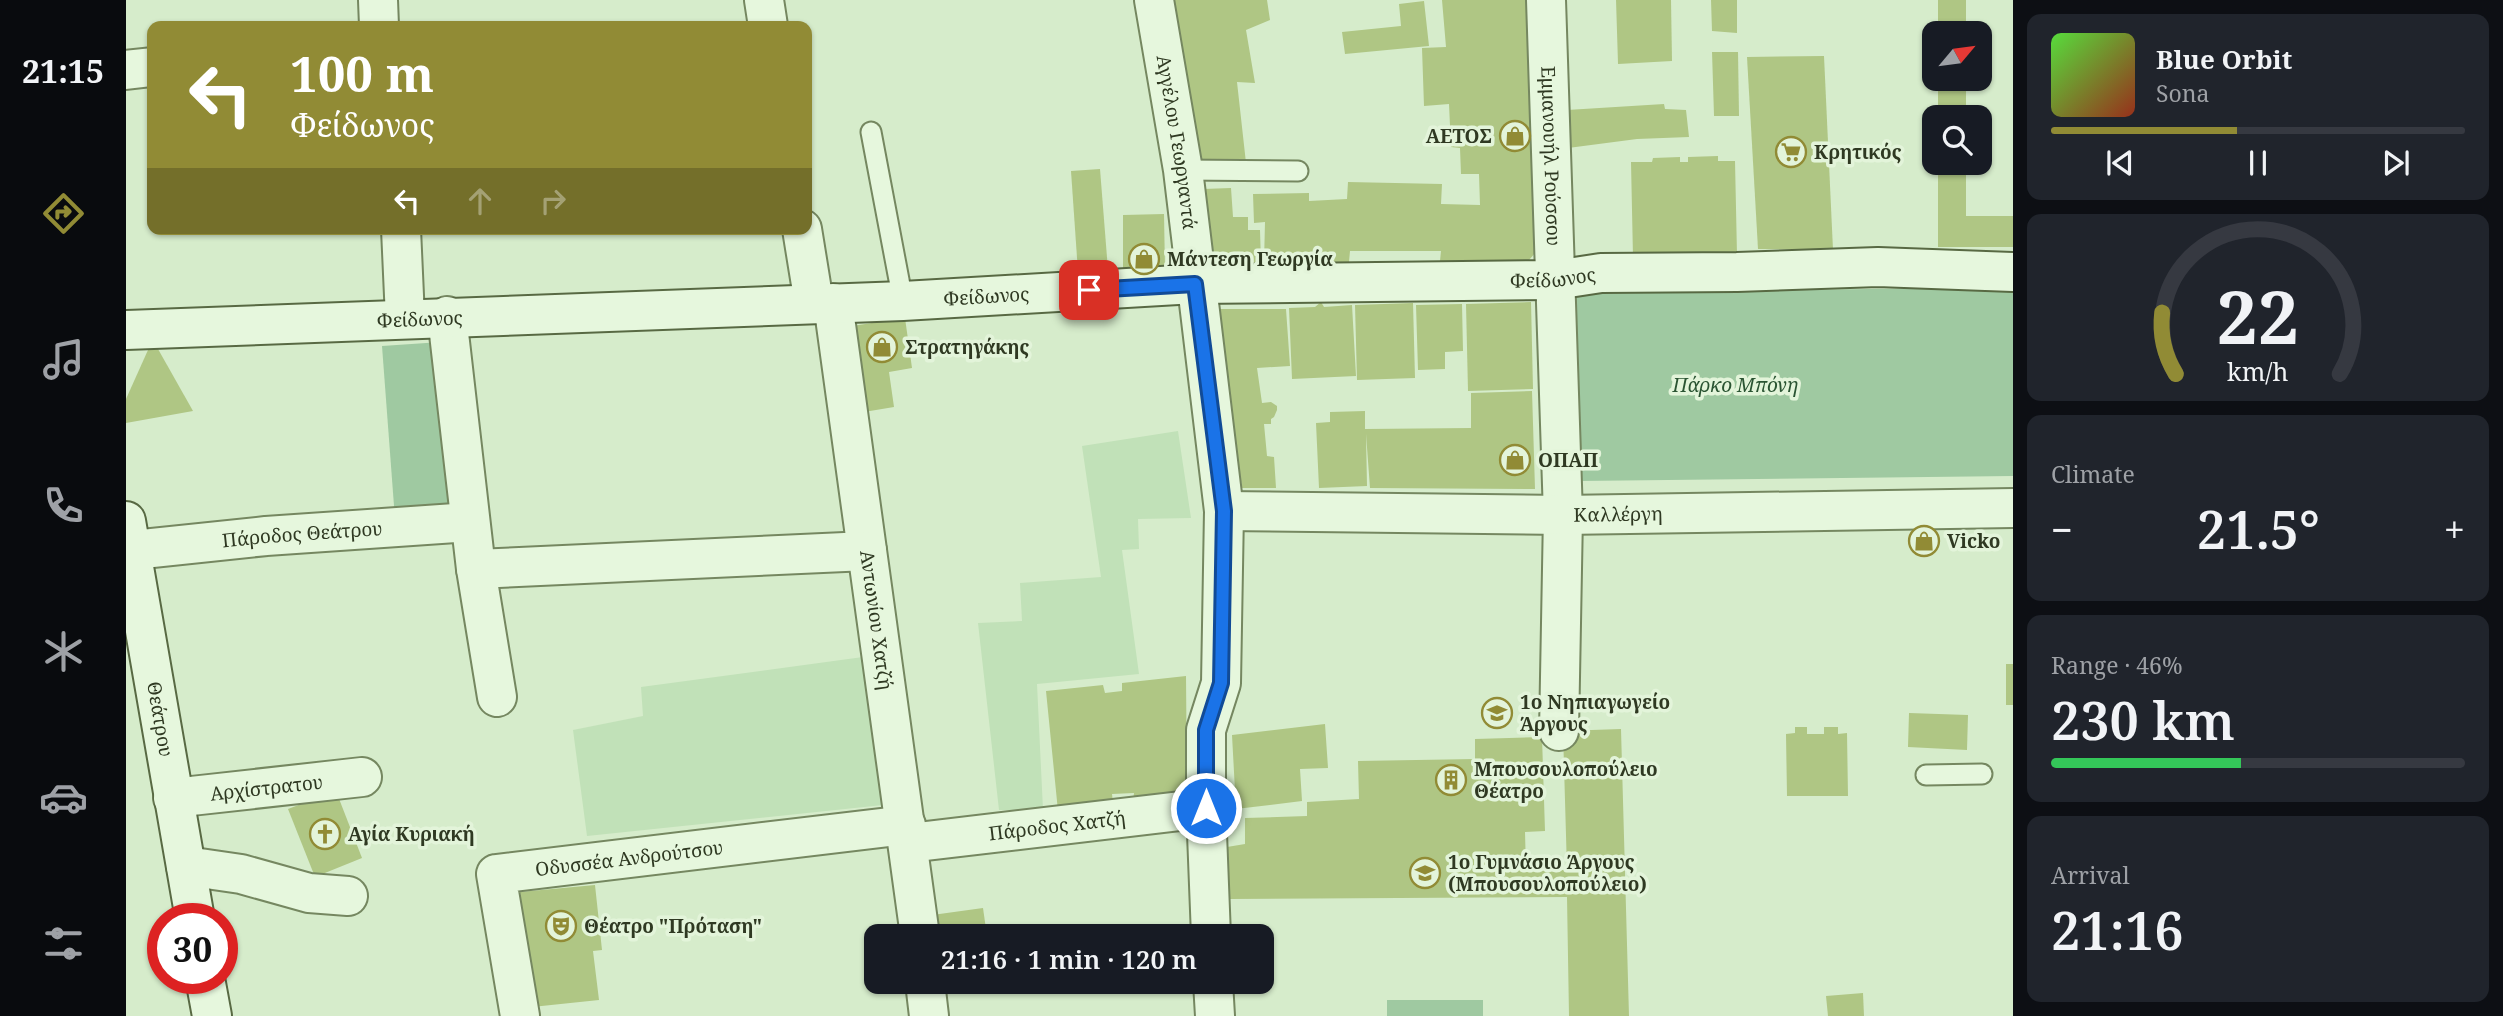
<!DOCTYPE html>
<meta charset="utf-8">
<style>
:root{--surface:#171b24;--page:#20242c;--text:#f1f3f6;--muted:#9ea1a6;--line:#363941;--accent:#918b35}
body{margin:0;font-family:"Noto Serif",serif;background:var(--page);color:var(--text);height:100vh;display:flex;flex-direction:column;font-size:26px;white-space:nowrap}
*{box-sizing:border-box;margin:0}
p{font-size:23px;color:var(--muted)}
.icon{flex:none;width:38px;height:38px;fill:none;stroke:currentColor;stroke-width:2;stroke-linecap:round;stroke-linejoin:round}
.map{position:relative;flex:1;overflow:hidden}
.side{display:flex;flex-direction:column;gap:14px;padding:14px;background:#0d0f14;width:490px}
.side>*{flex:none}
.hud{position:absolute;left:21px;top:21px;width:665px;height:214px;border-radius:14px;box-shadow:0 2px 5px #0004;background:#918b35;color:#fff;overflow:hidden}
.needle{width:46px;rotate:61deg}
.buttons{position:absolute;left:1796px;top:21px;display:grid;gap:14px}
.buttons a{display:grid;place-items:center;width:70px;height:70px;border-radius:14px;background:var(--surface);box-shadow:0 2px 5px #0004;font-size:35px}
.speed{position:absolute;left:21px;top:903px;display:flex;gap:14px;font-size:35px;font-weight:700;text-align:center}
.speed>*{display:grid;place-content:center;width:91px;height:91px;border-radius:50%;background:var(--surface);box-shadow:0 2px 5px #0004;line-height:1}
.speed .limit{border:10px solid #d22;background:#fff;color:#111}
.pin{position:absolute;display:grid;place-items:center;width:60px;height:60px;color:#fff;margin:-30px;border-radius:14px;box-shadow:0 4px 10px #0006}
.me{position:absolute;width:77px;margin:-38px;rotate:0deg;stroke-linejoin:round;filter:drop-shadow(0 0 5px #0008)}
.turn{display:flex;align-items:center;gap:24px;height:147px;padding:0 28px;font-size:32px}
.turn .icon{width:91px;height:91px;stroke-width:2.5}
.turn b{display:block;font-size:49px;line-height:60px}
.lanes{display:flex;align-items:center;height:66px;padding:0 28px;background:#0003;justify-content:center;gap:35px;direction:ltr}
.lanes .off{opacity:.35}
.big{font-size:52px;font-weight:600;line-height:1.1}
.side .widget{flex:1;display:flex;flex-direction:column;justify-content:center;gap:10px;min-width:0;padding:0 24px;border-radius:14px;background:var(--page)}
.side .dial{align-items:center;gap:0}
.dial svg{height:182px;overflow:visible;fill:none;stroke:var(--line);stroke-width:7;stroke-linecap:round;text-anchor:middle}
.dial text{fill:var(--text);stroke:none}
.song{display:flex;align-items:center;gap:21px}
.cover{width:84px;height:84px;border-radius:10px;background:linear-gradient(135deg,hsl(110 70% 55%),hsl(10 70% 35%))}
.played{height:7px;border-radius:4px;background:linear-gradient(90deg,var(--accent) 45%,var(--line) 45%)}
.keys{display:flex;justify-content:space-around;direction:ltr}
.heat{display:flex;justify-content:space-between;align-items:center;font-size:38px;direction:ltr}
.charge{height:10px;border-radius:5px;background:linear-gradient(90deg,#34c759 46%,var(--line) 0)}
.trip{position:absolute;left:738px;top:924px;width:410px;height:70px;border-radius:14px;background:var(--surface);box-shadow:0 2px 5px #0004;font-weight:600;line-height:70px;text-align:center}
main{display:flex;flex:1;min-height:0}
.tabs{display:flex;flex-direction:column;width:126px;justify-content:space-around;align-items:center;background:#090b0e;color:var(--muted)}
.tabs .icon{width:49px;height:49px}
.tabs .active{color:var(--accent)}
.tabs b{font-size:32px;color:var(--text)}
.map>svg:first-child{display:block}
.farmland{fill:#c1e1b8}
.green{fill:#9fc9a1}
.building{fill:#afc684}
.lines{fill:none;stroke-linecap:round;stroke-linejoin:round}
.lane-casing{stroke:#758760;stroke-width:23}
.street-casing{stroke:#758760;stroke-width:42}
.secondary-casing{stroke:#586943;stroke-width:42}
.lane{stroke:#e6f7dd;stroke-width:19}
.street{stroke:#e6f7dd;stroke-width:38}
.secondary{stroke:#e6f7dd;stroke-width:38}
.route-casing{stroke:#114b97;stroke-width:18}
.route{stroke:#1a73e8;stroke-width:12}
.labels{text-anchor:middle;stroke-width:7;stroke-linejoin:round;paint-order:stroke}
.poi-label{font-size:19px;font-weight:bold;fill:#2f3922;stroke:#e3f4da;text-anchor:start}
.street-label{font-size:19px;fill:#2f3922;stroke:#e3f4da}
.park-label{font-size:19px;font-style:italic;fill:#2a5432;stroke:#e3f4da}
</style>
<main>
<nav class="tabs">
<b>21:15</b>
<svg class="icon active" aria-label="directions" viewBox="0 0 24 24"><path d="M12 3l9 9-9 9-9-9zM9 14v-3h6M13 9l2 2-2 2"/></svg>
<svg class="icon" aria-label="music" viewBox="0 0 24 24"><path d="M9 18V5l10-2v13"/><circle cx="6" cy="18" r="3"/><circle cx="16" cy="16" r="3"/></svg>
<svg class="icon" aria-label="phone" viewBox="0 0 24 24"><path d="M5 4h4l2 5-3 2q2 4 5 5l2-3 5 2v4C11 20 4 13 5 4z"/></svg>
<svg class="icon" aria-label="climate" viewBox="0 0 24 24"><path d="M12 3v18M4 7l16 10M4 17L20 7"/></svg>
<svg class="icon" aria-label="car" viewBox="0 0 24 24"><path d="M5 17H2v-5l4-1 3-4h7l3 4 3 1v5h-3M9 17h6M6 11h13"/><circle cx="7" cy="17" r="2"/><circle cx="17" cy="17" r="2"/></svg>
<svg class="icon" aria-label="filters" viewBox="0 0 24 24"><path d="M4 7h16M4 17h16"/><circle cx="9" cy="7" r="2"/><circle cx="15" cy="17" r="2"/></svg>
</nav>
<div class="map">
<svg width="1887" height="1016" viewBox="0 0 1887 1016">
<rect width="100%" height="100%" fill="#d6eccb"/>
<g class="farmland">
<path d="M 1052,431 L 1065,518 L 1012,519 L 1013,549 L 996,550 L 1013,674 L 911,684 L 917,810 L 873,810 L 852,623 L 896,621 L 894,583 L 975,577 L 956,446 Z"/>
<path d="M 737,657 L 757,805 L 461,836 L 447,730 L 517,716 L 515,687 Z"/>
</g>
<g class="green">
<path d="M 1887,287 L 1887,476 L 1452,481 L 1449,293 Z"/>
<path d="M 315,342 L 328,515 L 269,519 L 256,346 Z"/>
<rect x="1261" y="1000" width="96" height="16"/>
</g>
<g class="building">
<path d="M 1044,0 L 1141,0 L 1144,20 L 1120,30 L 1129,83 L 1111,82 L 1120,163 L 1066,167 Z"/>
<path d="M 1316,0 L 1402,0 L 1410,252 L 1403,260 L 1314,261 L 1315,251 L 1224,251 L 1223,262 L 1138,263 L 1139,222 L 1128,223 L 1127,194 L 1183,193 L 1183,201 L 1221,199 L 1222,182 L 1316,184 L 1315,204 L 1354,205 L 1353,174 L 1335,174 L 1334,148 L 1325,147 L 1323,104 L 1298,106 L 1296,48 L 1320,47 Z"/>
<path d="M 1490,0 L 1545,0 L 1546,61 L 1492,64 Z"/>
<path d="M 1585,0 L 1611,0 L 1611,33 L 1586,31 Z"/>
<path d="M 1812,0 L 1840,0 L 1840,30 L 1853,30 L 1853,33 L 1812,33 Z"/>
<path d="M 1298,1 L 1303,46 L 1219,54 L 1216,32 L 1275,26 L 1273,4 Z"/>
<path d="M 1586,52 L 1612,52 L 1613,116 L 1588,116 Z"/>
<path d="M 1698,56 L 1707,250 L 1632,249 L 1621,57 Z"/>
<path d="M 1812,79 L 1852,79 L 1852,85 L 1840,85 L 1840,117 L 1812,117 Z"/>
<path d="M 1538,104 L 1539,109 L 1560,110 L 1563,137 L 1511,139 L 1442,148 L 1441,110 Z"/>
<path d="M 1592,156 L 1592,161 L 1609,161 L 1611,255 L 1507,257 L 1505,162 L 1526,162 L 1527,158 L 1554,157 L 1554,162 L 1562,162 L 1562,157 Z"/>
<path d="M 1812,163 L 1840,163 L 1840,216 L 1887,216 L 1887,247 L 1812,247 Z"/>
<path d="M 974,169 L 982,270 L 952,272 L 945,171 Z"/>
<path d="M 1105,188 L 1107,217 L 1122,217 L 1122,230 L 1134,230 L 1135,263 L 1103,265 L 1082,272 L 1077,189 Z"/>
<path d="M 1038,214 L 1039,269 L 997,271 L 997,215 Z"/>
<path d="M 1195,302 L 1198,307 L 1226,305 L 1230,376 L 1166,379 L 1163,308 L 1189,307 Z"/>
<path d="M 1405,302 L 1407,389 L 1342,391 L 1340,304 Z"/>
<path d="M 1287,303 L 1289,378 L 1231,380 L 1229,305 Z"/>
<path d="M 1336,304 L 1337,351 L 1319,352 L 1319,369 L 1292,370 L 1290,305 Z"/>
<path d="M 1090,309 L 1160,309 L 1164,366 L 1131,368 L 1136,403 L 1145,402 L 1151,406 L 1151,410 L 1148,417 L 1145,419 L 1145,424 L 1138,424 L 1141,456 L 1148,457 L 1150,488 L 1116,488 Z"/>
<path d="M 779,318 L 786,368 L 763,372 L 768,407 L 738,412 L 726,326 Z"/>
<path d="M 32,349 L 67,411 L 0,423 L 0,399 L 22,350 Z"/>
<path d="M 1406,391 L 1409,489 L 1244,488 L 1240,434 L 1241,486 L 1193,488 L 1190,423 L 1204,422 L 1204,412 L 1239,411 L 1239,429 L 1345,428 L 1345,393 Z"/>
<rect x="1880" y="664" width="7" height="41"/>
<path d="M 1060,676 L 1061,793 L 1007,801 L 1008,793 L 986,794 L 987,803 L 932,811 L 920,691 L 977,685 L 979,693 L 996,691 L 996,683 Z"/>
<path d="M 1783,713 L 1842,715 L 1841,750 L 1782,747 Z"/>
<path d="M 1199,724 L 1202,768 L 1174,769 L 1176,801 L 1110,809 L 1106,735 Z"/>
<path d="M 1669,727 L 1681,727 L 1681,734 L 1698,734 L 1698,727 L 1712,727 L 1712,734 L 1721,733 L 1722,796 L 1661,796 L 1660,734 L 1669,733 Z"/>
<path d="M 1495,729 L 1503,1016 L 1443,1016 L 1441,897 L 1103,899 L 1095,848 L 1119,844 L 1119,818 L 1181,816 L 1181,802 L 1233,799 L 1232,761 L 1349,759 L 1349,739 L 1416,737 L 1419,831 L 1399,832 L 1400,870 L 1441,870 L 1437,731 Z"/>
<path d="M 210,791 L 236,858 L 189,877 L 162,809 Z"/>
<path d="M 469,885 L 476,950 L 467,951 L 473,1000 L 406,1007 L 394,892 Z"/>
<path d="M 857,908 L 861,936 L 802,936 L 799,916 Z"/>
<path d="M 1737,993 L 1738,1016 L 1702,1016 L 1700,996 Z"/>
</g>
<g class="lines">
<g class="lane-casing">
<g id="lane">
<path d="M 745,132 L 777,301"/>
<path d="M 1057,170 L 1172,171"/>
<path d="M 1800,775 L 1856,774"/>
</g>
</g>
<g class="street-casing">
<g id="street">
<path d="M 252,0 L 253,26"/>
<path d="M 638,0 L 642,26"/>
<path id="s1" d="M 1028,0 L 1057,170 L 1098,511 L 1095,683 L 1080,730 L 1080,808 L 1085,936"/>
<path id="s2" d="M 1420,0 L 1437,515 L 1433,731"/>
<path d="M 0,70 L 26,67"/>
<path d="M 275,229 L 279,318"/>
<path d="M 676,229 L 688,303"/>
<path id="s3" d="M 707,303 L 794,936"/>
<path d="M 321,316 L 350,569 L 371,697"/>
<path id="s4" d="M 1098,511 L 1437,515 L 1887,508"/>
<path id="s5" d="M 7,550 L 140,536 L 344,522"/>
<path d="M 350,569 L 741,551"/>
<path id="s6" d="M 47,798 L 236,777"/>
<path id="s7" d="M 783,843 L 1080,808"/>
<path d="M 60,866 L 115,874 L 183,893 L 222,896"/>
<path d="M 799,982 L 803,1016"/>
<path d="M 1087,982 L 1089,1016"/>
<path id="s8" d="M 394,1016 L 370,874 L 780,825"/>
</g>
</g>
<g class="secondary-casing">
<g id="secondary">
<path id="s9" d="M 0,330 L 777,301 L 1069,284 L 1429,280 L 1475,273 L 1611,272 L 1752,267 L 1887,272"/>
<path id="s10" d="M 0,521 L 69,919"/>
<path d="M 79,978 L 86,1016"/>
</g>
</g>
<use href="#lane" class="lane"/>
<use href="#street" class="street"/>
<use href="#secondary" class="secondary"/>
</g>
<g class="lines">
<g class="route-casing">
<path id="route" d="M 963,290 L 1069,284 L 1098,511 L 1095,683 L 1080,730 L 1080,808"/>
</g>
<use href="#route" class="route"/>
</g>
<defs>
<g id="shop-ring" transform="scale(1.575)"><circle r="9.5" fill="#e3f4da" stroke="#918b35" stroke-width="1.5"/><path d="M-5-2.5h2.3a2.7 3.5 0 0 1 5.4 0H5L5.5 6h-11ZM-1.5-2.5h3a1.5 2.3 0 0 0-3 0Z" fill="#918b35"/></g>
<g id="supermarket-ring" transform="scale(1.575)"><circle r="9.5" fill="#e3f4da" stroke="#918b35" stroke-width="1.5"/><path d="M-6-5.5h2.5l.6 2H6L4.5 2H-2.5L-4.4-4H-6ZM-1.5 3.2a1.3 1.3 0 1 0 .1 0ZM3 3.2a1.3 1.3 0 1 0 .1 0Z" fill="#918b35"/></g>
<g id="school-ring" transform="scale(1.575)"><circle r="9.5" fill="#e3f4da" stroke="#918b35" stroke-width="1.5"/><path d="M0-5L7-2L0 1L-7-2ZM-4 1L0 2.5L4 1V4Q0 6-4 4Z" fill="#918b35"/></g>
<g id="building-ring" transform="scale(1.575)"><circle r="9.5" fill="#e3f4da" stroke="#918b35" stroke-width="1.5"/><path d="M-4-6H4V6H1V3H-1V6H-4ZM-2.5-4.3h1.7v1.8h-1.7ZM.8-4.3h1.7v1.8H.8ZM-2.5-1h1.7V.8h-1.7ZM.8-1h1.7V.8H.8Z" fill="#918b35"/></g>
<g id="church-ring" transform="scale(1.575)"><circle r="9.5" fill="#e3f4da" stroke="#918b35" stroke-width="1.5"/><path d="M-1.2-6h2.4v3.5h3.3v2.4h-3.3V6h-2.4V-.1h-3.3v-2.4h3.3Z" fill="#918b35"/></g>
<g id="theatre-ring" transform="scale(1.575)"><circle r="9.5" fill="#e3f4da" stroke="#918b35" stroke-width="1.5"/><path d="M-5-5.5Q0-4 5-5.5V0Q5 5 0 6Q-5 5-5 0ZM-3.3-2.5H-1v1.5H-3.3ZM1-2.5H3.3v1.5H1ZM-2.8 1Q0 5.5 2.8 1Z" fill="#918b35"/></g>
</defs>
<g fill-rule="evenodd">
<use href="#shop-ring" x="1389" y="136"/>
<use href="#supermarket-ring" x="1665" y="152"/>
<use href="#shop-ring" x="1018" y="259"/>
<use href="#shop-ring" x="756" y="347"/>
<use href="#shop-ring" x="1389" y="460"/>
<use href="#shop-ring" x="1798" y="541"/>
<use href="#school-ring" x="1371" y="713"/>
<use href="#building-ring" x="1325" y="780"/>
<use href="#church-ring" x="199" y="834"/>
<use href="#school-ring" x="1299" y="873"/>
<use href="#theatre-ring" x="435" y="926"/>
</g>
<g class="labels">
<g class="poi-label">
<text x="1366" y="143" text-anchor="end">ΑΕΤΟΣ</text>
<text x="1688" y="159">Κρητικός</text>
<text x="1041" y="266">Μάντεση Γεωργία</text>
<text x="779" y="354">Στρατηγάκης</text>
<text x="1412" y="467">ΟΠΑΠ</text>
<text x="1821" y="548">Vicko</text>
<text x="1394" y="709">1ο Νηπιαγωγείο<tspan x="1394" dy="22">Άργους</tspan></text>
<text x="1348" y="776">Μπουσουλοπούλειο<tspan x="1348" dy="22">Θέατρο</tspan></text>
<text x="222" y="841">Αγία Κυριακή</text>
<text x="1322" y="869">1ο Γυμνάσιο Άργους<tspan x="1322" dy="22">(Μπουσουλοπούλειο)</tspan></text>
<text x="458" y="933">Θέατρο "Πρόταση"</text>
</g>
<g class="street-label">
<text dy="7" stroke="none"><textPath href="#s1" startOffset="144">Αγγέλου Γεωργαντά</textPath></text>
<text dy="7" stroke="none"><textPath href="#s2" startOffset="156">Εμμανουήλ Ρούσσου</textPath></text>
<text dy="7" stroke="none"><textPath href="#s9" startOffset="1428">Φείδωνος</textPath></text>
<text dy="7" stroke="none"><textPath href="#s9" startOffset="861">Φείδωνος</textPath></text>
<text dy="7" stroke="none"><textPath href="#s9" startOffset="294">Φείδωνος</textPath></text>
<text dy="7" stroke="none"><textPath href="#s4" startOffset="394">Καλλέργη</textPath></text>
<text dy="7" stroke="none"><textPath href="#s5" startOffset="170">Πάροδος Θεάτρου</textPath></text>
<text dy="7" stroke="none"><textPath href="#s3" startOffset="320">Αντωνίου Χατζή</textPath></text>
<text dy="7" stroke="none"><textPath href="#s10" startOffset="201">Θεάτρου</textPath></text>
<text dy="7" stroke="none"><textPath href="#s6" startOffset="94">Αρχίστρατου</textPath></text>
<text dy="7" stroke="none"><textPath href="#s7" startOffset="149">Πάροδος Χατζή</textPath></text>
<text dy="7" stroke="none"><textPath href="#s8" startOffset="278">Οδυσσέα Ανδρούτσου</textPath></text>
</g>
<g class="park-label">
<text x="1609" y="392">Πάρκο Μπόνη</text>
</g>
</g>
</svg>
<div class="buttons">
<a><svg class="needle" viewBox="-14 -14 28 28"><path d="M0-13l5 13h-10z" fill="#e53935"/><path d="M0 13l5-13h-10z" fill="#9ea1a6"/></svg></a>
<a><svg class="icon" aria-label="search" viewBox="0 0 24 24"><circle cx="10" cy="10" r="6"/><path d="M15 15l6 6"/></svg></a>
</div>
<div class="speed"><div class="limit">30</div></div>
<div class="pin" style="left:963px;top:290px;background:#d93025"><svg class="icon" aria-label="arrive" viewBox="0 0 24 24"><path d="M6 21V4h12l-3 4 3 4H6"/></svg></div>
<svg class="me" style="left:1080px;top:808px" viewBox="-20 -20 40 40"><circle r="17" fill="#1a73e8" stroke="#fff" stroke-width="3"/><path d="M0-11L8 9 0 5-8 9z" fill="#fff"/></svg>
<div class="trip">21:16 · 1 min · 120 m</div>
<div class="hud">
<div class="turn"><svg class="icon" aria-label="left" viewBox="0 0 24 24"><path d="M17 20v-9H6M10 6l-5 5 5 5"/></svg><div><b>100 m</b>Φείδωνος</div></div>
<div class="lanes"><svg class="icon" aria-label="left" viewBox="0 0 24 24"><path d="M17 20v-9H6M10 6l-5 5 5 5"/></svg><svg class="icon off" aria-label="ahead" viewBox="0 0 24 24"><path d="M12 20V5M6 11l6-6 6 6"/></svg><svg class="icon off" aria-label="right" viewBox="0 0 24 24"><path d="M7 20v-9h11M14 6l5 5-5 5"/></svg></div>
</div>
</div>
<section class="side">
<div class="widget">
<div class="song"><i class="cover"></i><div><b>Blue Orbit</b><p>Sona</p></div></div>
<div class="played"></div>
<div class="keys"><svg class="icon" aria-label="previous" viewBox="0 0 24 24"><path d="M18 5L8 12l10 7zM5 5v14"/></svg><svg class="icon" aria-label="pause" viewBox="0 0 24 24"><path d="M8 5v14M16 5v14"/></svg><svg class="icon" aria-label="next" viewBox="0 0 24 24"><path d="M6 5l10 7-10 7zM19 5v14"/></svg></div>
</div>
<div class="widget dial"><svg viewBox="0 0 100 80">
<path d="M14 69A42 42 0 1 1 86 69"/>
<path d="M14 69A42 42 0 0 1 8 42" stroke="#918b35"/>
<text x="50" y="56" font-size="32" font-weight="700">22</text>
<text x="50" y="72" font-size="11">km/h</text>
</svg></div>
<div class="widget"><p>Climate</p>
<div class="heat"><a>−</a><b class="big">21.5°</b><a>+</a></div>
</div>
<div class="widget"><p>Range · 46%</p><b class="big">230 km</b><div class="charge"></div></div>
<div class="widget"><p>Arrival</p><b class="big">21:16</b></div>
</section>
</main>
